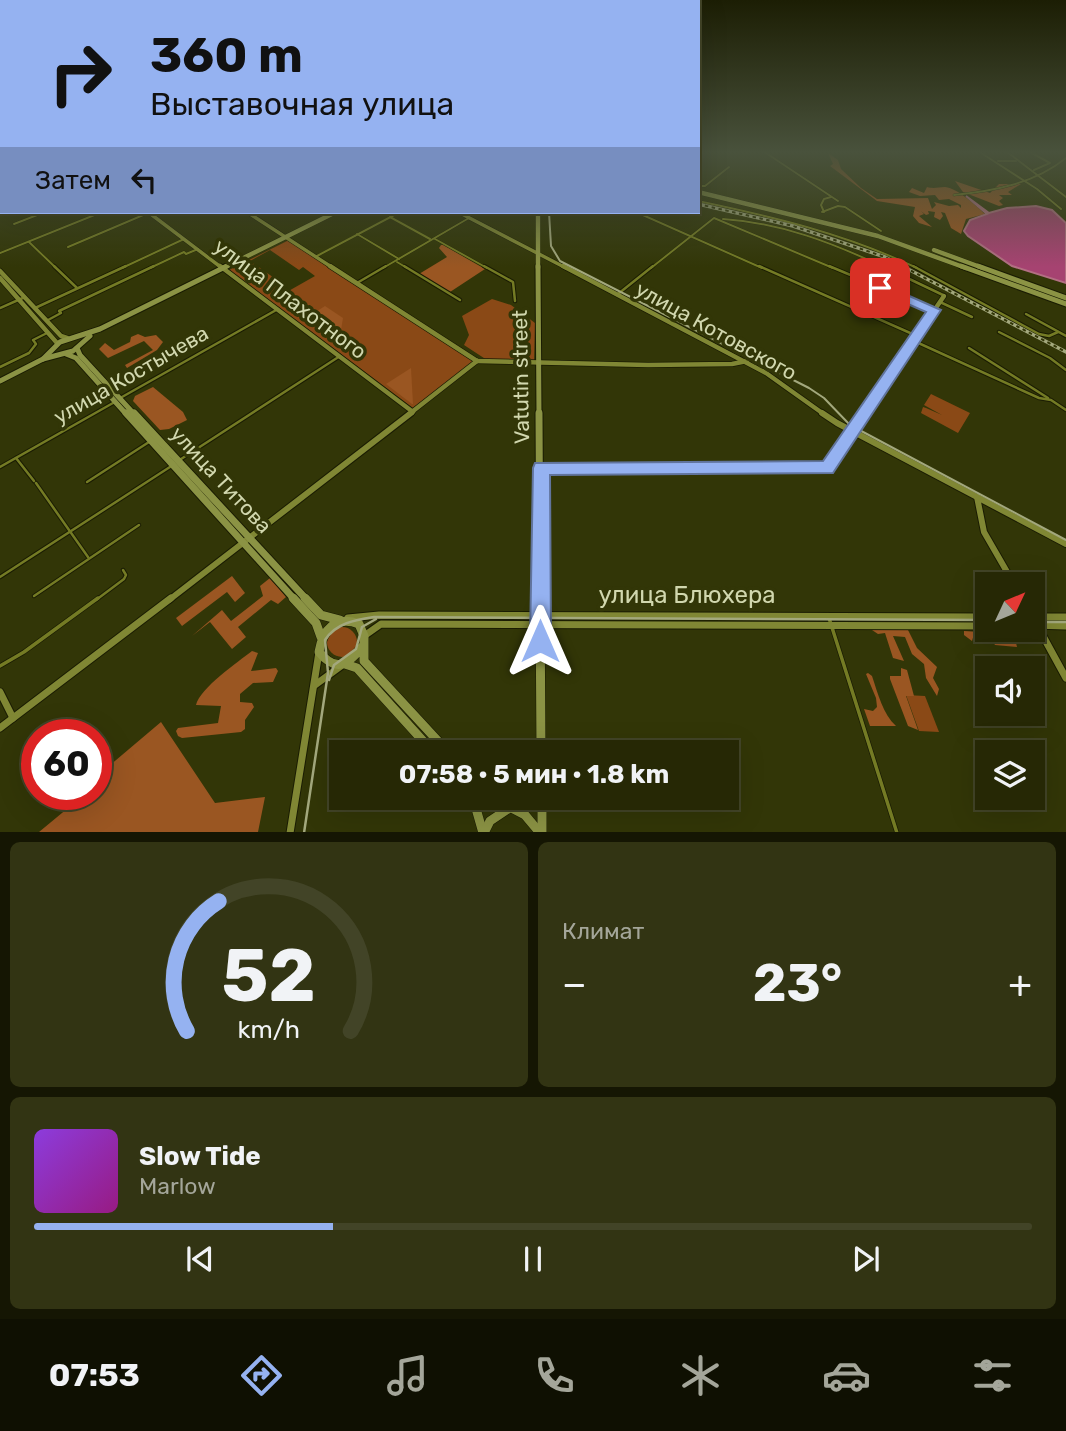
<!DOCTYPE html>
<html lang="ru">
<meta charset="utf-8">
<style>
:root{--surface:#262805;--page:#323413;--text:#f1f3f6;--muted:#a4a69a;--line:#424427;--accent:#95b2f1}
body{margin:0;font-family:Rubik,sans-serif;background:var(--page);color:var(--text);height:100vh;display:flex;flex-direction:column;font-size:26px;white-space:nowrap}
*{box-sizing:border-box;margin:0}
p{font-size:23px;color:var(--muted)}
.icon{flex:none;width:38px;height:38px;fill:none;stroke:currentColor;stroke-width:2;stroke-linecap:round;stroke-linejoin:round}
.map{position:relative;height:832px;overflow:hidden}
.sheet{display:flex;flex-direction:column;gap:10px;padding:10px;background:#151603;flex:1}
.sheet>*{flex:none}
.banner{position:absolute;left:0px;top:0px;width:700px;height:214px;box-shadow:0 7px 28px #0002,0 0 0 2px var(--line);background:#95b2f1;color:#111;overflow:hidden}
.needle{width:46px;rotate:46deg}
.tools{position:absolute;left:975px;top:572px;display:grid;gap:14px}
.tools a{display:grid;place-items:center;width:70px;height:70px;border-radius:0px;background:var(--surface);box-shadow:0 7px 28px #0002,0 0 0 2px var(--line);font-size:35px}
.speed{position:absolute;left:21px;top:719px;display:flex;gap:14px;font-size:35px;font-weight:700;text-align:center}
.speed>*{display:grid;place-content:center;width:91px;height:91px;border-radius:50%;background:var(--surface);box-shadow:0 7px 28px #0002,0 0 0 2px var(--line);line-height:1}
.speed .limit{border:10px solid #d22;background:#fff;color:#111}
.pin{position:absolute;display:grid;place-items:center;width:60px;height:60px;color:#fff;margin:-30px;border-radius:14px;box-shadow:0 4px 10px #0006}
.me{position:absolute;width:77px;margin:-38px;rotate:0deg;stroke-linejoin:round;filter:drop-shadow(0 0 5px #0008)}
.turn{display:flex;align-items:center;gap:24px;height:147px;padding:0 35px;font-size:32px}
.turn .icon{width:91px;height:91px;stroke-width:2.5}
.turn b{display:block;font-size:49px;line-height:60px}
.then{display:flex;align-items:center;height:66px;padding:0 35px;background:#0003;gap:14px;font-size:26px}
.big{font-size:52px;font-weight:700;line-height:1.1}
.sheet .tile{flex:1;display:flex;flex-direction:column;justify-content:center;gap:10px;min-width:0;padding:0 24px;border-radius:10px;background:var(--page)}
.sheet .dial{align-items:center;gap:0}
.dial svg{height:182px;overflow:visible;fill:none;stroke:var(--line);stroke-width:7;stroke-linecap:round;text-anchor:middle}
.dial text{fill:var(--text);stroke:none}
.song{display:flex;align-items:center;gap:21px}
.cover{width:84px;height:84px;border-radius:10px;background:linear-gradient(135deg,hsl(270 70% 55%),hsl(310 70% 35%))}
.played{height:7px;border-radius:4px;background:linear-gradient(90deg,var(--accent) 30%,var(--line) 30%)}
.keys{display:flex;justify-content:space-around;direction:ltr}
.heat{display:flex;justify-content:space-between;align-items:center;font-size:38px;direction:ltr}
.sheet .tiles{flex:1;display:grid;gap:10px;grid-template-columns:1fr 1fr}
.tile:last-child{grid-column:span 2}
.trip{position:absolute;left:329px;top:740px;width:410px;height:70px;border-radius:0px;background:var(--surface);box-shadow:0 7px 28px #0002,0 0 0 2px var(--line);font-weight:700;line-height:70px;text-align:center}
.dock{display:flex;height:112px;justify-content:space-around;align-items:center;background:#0f1002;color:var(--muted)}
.dock .icon{width:49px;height:49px}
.dock .selected{color:var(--accent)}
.dock b{font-size:32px;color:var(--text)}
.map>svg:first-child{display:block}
.green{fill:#8a4916;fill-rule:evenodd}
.forest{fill:#9a5622}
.water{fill:#a64371;stroke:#b36f83;stroke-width:2}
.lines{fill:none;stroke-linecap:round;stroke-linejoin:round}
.street-far2-casing{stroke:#1a1c03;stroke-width:2.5}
.street-far1-casing{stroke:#1a1c03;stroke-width:4.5}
.street-casing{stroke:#1a1c03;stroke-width:5}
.secondary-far3-casing{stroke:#1a1c03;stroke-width:4.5}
.secondary-far2-casing{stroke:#1a1c03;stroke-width:6}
.secondary-far1-casing{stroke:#1a1c03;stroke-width:8}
.secondary-casing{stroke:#1a1c03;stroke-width:9}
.primary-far3-casing{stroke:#1a1c03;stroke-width:5}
.primary-far2-casing{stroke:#1a1c03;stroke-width:7}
.primary-far1-casing{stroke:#1a1c03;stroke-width:9}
.primary-casing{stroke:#1a1c03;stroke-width:10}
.street-far2{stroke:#747b24;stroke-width:2}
.street-far1{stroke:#747b24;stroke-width:2.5}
.street{stroke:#747b24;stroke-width:3.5}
.secondary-far3{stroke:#808734;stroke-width:3.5}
.secondary-far2{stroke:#808734;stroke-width:4.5}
.secondary-far1{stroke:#808734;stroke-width:6}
.secondary{stroke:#808734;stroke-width:7}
.primary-far3{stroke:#8b9344;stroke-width:4.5}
.primary-far2{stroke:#8b9344;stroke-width:5}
.primary-far1{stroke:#8b9344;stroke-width:7}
.primary{stroke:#8b9344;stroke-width:9}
.tram-far1{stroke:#a3a87d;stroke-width:2}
.tram{stroke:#a3a87d;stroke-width:2.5}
.rail-casing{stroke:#a3a87d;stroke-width:3.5}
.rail{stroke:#323607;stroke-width:2;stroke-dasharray:3.5;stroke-linecap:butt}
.route{fill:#95b2f1;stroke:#61749d;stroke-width:2}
.labels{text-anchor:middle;stroke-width:7;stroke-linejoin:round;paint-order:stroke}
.street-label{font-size:21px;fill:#d1d7ae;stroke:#323607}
.near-street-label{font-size:24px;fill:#d1d7ae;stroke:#323607}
</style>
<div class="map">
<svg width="1066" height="833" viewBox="0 0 1066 833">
<rect width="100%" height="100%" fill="#323607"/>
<g class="green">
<path d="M 289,240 L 474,361 L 413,408 L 229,270 ZM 270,250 L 299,270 L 303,267 L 315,276 L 285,293 L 272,284 L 277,280 L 250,261 Z"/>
<path d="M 492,299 L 511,305 L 535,323 L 534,362 L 490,362 L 464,345 L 469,335 L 462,316 Z"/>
<path d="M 931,394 L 970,413 L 958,433 L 921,413 L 923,407 L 926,408 L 942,415 L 924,405 Z"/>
<circle cx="342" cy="642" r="15"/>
<path d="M 906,695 L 925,696 L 939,732 L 919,731 Z"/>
</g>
<g class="forest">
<path d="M 828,153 L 838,160 L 841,169 L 861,188 L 877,199 L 928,198 L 932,209 L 936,205 L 934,202 L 949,206 L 958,205 L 961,208 L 961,205 L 949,199 L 939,200 L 935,195 L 920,196 L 909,192 L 912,188 L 924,193 L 927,187 C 934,189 938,187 945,187 C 959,189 975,205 985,214 L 966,219 L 961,234 L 951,228 L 945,213 L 941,212 L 943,216 L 940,220 L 934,217 L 935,212 L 928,211 L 929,214 L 926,215 L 921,211 L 924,214 L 919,216 L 932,227 L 919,223 L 913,216 L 915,207 L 877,201 L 830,166 L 833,164 Z"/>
<path d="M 955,181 L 990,193 L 999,184 L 1021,184 L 1008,192 L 1012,195 L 999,195 L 1003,198 L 999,201 L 1003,205 L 999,206 L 963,192 Z"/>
<path d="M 441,245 L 443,245 L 485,269 L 450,292 L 419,274 L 447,257 L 439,248 Z"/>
<path d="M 325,306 L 343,318 L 340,336 L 311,315 Z"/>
<path d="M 138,334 L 145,337 L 156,335 L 163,342 L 157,350 L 127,368 L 125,365 L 153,350 L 144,341 L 108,358 L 99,349 L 105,343 L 114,350 L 130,342 L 131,337 Z"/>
<path d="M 411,368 L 413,404 L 412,404 L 386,384 Z"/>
<path d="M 153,387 L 183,412 L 187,420 L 169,429 L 160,430 L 133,401 L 135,396 Z"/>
<path d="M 232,576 L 245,593 L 235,602 L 227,592 L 182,626 L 176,618 Z"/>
<path d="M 270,578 L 286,597 L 278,604 L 271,600 L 238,627 L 246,637 L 232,649 L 210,622 L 192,636 L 222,610 L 231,621 L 263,596 L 260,586 Z"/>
<path d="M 876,628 L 908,630 L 917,648 L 937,667 L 933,678 L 939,689 L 937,696 L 926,678 L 924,664 L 912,654 L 905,637 L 893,636 L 904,661 L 893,658 L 885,633 L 878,634 L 872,630 Z"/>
<path d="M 981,628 L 1013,630 L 1017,647 L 995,645 L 987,632 L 974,634 L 972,641 L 964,635 L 964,631 L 980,632 Z"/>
<path d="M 252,651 L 258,653 L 251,671 L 276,668 L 278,671 L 273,682 L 253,683 L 240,694 L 240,702 L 252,703 L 254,707 L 245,720 L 245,729 L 241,732 L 182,738 L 178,736 L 176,731 L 178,728 L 218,723 L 221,706 L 196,705 C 200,688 238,662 252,651 Z"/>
<path d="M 901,668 L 907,670 L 914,696 L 906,696 L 918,730 L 908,726 L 890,679 L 890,676 L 901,676 Z"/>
<path d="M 868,673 L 872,676 C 878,694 883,714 896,726 L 870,726 L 864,709 L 873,711 L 877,707 L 876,698 L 866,674 Z"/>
<path d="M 161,722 L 215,803 L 265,797 L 258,832 L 39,832 L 68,808 L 66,803 L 76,795 L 96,794 L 96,777 Z"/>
</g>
<path class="water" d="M 966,196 L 989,213 L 1007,208 L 1036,206 L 1052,210 L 1066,223 L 1066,283 L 1012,266 L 968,236 L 964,231 L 970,220 L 987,214 Z"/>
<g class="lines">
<g class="street-far2-casing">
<g id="street-far2">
<path d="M 763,151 L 838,201"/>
<path d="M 978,151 L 1037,189 L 1061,209"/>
<path d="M 1006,151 L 1066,197"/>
<path d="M 1030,152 L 1050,163 L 1034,170"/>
<path d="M 998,161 L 1016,161"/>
<path d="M 0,166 L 2,168"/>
<path d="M 698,186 L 705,186 L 729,167"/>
<path d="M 0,192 L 2,194"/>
<path d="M 954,195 C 993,191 1034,184 1066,158"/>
<path d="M 698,201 C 774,217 846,234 917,268"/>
<path d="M 510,212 L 519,212"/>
<path d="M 636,212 L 762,268"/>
<path d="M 822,212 L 838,206 L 845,207 L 881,231"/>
<path d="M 824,212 L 821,205 L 824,199 L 831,197"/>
<path d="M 390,217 L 430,239"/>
<path d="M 723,219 C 782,223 833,243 886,268"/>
<path d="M 14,224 L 45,212"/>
<path d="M 357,234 L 399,259"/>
<path d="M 435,239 L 487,268"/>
<path d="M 29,242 L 56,268"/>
<path d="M 68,247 L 148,213"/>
<path d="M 0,253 L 102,212"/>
<path d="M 317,256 L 400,212"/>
<path d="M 397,262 L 407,268"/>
<path d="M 122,268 L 184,239"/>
<path d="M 150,268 L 184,252 L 186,254 L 198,249"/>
<path d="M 383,268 L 469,218"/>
<path d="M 651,268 L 714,218 L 833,268"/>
</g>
</g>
<g class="street-far1-casing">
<g id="street-far1">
<path d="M 54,266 L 77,288"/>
<path d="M 404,266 L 460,300"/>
<path d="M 484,266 L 513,282 L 515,301"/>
<path d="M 759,266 L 917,336"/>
<path d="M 829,266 L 934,310"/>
<path d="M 882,266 L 943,295"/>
<path d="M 913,266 L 1039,334 L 1049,336 L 1058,332"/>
<path d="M 357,283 L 386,266"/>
<path d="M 618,294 L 653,266"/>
<path d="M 940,302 L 972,317"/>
<path d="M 0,308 L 25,297"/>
<path d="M 35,308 L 126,266"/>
<path d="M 1026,314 L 1066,336"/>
<path d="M 48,320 L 61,313 L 59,311 L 154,266"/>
<path d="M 999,332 L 1050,358 L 1066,370"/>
<path d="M 914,341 L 1039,398 L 1051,400 L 1066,410"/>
<path d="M 969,348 L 1048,398"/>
<path d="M 0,367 L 29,353 L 36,344 L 33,340 L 47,333"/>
<path d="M 122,397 L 278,309"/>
<path d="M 16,458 L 34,481"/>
<path d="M 178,461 L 340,356"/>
<path d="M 0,467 L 113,403"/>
<path d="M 87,482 L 149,442"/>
<path d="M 36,483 L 88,557"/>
<path d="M 0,577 L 173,465"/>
<path d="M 34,596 L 139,525"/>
<path d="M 96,600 L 124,579 L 126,575 L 123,570"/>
</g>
</g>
<g class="street-casing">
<g id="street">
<path d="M 829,618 L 897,833"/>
<path d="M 0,666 L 24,652 L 98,598"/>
</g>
</g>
<g class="secondary-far3-casing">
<g id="secondary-far3">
<path d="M 148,212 L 222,268"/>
<path d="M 247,212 L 333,268"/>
<path d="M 458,212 L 566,268"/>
</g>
</g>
<g class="secondary-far2-casing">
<g id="secondary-far2">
<path d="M 220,266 L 413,412"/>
<path d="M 330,266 L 477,361"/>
<path d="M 563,266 L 766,373 L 825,415"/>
<path d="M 0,271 L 61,336 L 67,338"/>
<path d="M 0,278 L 57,343"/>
<path d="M 477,361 L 648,365 L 732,364 L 747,361"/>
<path d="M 408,415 L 477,361"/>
<path d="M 863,415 L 944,296"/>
</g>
</g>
<g class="secondary-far1-casing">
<g id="secondary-far1">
<path d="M 822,413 L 837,423 L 1066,544"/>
<path d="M 541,468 L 827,468 L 865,413"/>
<path d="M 977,497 L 984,532 L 1014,584"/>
<path d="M 169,600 L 411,413"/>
</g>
</g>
<g class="secondary-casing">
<g id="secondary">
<path d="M 1032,616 L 1066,678"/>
<path d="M 1032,617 L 1066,617"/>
<path d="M 348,618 L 379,615 L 987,617"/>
<path d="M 1032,625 L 1066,626"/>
<path d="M 364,636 L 381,624 L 987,626"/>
<path d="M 315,685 L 341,666"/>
<path d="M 0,692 L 13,718"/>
<path d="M 0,728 L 171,598"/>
<path d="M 290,833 L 319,652"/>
</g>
</g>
<g class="primary-far3-casing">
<g id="primary-far3">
<path d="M 698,192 L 878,236 L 966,268"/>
<path d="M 538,212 L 538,268"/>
<path d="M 934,250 L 983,268"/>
<path d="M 223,268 L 336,212"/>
</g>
</g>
<g class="primary-far2-casing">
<g id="primary-far2">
<path d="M 538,266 L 539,415"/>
<path d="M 961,266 L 1066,304"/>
<path d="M 978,266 L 1066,298"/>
<path d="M 77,348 L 80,355 L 135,415"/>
<path d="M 66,354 L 76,358 L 127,415"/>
<path d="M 43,359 L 60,342 L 100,329 L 227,266"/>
<path d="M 0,381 L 43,359 L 73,351 L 90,336"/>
</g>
</g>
<g class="primary-far1-casing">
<g id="primary-far1">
<path d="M 126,413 L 295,600"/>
<path d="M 134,413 L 307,600"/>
<path d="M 539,413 L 540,600"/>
</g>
</g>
<g class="primary-casing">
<g id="primary">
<path d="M 293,598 L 316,623 L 321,637"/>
<path d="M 305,598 L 321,615 L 340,620"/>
<path d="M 540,598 L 541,752"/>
<path d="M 363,646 C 348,664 337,674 319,652 C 323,629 336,615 359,624 L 364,636 L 364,661 L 448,752"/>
<path d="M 345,664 L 357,668 L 433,752"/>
<path d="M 473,798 L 483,833"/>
<path d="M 492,798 L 525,815 L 540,833"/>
<path d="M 542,798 L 542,833"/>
<path d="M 521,810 L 536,798"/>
<path d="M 484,833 L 490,821 L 508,809"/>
</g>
</g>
<use href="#street-far2" class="street-far2"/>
<use href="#street-far1" class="street-far1"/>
<use href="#street" class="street"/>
<use href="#secondary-far3" class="secondary-far3"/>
<use href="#secondary-far2" class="secondary-far2"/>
<use href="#secondary-far1" class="secondary-far1"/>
<use href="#secondary" class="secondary"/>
<use href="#primary-far3" class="primary-far3"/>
<use href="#primary-far2" class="primary-far2"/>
<use href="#primary-far1" class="primary-far1"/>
<use href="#primary" class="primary"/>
<path class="tram-far1" d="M 549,212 L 551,246 L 560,261 L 809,388 L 824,398 L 850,425 L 1066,540"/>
<g class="tram">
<path d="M 1032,622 L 1066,622"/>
<path d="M 329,680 L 334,665 L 356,649 L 362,627 L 376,619"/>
<path d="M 304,833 L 328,673 L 325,640 C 336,623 355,620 374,617 L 987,620"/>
</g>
<g class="rail-casing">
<path id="rail" d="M 698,204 L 793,226 L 885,257 L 1066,352"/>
</g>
<use href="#rail" class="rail"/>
</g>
<linearGradient id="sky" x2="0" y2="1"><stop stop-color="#1c1e04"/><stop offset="0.57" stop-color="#49523c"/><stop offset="1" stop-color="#49523c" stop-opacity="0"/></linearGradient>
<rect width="1066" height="267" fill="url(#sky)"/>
<path class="route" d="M 880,283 L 941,310 L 833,473 L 550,475 L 551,641 L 547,649 L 540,652 L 533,649 L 530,641 L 533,468 L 535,463 L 823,461 L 926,312 L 876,290 L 876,285 Z"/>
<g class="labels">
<g class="street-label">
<text transform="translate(290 299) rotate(37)" y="7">улица Плахотного</text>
<text transform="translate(716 331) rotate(29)" y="7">улица Котовского</text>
<text transform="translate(131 375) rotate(-30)" y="7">улица Костычева</text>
<text transform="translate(521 377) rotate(-91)" y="7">Vatutin street</text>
<text transform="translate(221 480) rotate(47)" y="7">улица Титова</text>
</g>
<g class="near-street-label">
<text x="687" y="603">улица Блюхера</text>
</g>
</g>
</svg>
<div class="tools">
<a><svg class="needle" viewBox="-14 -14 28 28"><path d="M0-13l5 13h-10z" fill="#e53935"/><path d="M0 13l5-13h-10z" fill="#a4a69a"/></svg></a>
<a><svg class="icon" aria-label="sound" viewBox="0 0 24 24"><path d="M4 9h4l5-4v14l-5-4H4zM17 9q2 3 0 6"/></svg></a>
<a><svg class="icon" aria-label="layers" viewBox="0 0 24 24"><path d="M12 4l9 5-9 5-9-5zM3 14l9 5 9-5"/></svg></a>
</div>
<div class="speed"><div class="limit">60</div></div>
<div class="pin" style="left:880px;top:288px;background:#d93025"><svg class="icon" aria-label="arrive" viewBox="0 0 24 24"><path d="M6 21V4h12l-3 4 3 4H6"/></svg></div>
<svg class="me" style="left:540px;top:641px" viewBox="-20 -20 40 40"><path d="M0-17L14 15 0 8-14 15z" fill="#95b2f1" stroke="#fff" stroke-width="4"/></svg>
<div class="trip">07:58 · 5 мин · 1.8 km</div>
<div class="banner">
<div class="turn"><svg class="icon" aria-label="right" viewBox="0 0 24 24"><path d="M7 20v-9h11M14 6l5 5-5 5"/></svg><div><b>360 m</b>Выставочная улица</div></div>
<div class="then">Затем<svg class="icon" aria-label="left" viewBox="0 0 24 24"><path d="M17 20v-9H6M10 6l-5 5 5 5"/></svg></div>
</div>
</div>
<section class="sheet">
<div class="tiles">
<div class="tile dial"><svg viewBox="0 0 100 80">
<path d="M14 69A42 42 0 1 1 86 69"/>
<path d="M14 69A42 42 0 0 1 28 12" stroke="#95b2f1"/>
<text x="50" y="56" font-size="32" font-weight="700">52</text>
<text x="50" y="72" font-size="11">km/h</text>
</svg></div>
<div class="tile"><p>Климат</p>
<div class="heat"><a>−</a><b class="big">23°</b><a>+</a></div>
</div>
<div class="tile">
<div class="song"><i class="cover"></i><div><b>Slow Tide</b><p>Marlow</p></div></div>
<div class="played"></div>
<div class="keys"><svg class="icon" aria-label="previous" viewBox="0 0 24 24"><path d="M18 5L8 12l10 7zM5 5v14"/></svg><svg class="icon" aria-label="pause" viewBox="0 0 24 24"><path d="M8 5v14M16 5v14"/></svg><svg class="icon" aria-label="next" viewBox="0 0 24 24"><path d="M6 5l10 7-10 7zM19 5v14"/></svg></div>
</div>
</div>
</section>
<nav class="dock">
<b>07:53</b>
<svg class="icon selected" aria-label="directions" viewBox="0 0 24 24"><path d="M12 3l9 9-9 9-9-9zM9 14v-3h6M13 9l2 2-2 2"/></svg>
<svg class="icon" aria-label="music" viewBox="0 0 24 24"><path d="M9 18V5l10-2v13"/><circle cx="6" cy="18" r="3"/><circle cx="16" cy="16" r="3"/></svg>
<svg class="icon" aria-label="phone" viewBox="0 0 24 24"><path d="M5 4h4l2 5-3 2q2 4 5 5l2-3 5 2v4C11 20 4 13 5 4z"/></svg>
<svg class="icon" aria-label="climate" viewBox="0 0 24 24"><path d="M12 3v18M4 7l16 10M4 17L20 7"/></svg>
<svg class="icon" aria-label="car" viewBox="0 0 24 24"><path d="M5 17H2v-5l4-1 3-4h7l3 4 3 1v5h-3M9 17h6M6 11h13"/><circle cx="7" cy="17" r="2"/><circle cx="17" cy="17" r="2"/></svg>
<svg class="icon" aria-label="filters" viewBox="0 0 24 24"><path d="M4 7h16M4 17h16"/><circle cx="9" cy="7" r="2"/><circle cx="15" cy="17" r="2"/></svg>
</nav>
